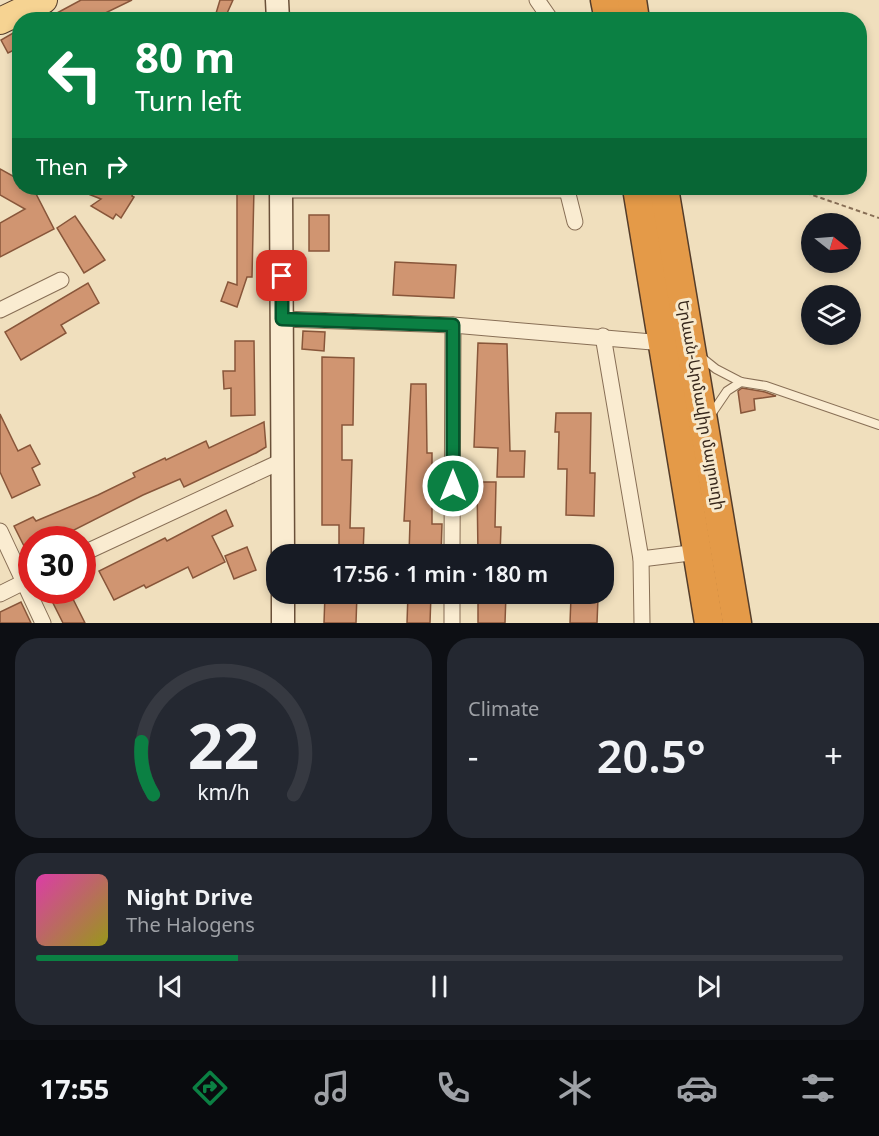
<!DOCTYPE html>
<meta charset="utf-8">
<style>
:root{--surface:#171b24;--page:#242831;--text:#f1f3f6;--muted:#9ea1a6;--line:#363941;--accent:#0b8043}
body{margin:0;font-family:Georgia,"Noto Sans Armenian",serif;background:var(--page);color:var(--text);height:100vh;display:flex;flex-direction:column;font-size:22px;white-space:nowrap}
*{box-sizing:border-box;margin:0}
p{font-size:20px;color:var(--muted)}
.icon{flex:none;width:33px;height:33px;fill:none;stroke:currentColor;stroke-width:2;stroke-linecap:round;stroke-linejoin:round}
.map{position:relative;height:623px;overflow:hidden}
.panel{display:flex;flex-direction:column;gap:15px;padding:15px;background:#0d0f14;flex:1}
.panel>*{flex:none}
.hud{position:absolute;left:12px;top:12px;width:855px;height:183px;border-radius:24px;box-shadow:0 3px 9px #0003;background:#0b8043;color:#fff;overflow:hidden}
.needle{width:39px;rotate:107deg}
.controls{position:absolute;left:801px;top:213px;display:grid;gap:12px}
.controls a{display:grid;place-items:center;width:60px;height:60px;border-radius:50%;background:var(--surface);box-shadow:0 3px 9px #0003;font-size:30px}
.speed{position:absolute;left:18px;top:526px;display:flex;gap:12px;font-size:30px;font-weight:700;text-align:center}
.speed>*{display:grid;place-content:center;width:78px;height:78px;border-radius:50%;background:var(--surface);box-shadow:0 3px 9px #0003;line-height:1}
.speed .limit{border:9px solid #d22;background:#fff;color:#111}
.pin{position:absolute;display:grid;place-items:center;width:51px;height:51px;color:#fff;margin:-26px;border-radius:12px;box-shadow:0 3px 9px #0006}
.me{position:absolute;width:66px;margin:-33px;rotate:0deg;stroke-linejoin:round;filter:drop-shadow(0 0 4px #0008)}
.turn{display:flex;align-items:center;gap:21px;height:126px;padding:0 24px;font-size:27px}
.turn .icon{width:78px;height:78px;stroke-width:2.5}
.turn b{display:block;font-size:42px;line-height:51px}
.then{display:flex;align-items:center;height:57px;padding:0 24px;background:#0003;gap:12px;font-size:22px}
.big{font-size:45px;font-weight:600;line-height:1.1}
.panel .tile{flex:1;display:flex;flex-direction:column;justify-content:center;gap:9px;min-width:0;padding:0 21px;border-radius:24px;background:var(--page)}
.panel .dial{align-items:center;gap:0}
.dial svg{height:156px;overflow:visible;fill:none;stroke:var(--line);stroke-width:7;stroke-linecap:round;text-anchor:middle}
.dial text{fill:var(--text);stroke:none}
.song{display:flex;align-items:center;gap:18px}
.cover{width:72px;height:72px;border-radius:9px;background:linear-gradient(135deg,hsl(320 70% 55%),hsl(60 70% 35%))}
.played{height:6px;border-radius:3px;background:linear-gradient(90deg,var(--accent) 25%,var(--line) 25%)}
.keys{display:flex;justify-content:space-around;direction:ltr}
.heat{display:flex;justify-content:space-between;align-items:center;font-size:33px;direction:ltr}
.panel .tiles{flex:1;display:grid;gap:15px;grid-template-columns:1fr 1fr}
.tile:last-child{grid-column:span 2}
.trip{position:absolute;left:266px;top:544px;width:348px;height:60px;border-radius:24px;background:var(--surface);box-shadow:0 3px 9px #0003;font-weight:600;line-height:60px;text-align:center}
.menu{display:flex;height:96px;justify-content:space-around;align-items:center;background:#090b0e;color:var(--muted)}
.menu .icon{width:42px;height:42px}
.menu .selected{color:var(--accent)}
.menu b{font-size:27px;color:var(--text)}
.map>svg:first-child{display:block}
.building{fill:#d09571;stroke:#88563a;stroke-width:1.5}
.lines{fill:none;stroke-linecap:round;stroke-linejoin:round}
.lane-casing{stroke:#886f56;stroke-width:10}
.street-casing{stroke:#886f56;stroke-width:17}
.secondary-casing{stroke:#6a5039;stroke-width:25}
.primary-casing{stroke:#553d2a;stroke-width:28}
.highway-casing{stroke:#553d2a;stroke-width:31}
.path{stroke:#886f56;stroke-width:2;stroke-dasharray:4.5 3;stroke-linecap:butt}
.lane{stroke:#faecd1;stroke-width:8}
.street{stroke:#faecd1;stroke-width:15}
.secondary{stroke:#faecd1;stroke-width:22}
.primary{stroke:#f6d392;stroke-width:26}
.highway{stroke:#e49a48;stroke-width:28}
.route-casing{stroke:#07532c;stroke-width:15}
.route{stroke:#0b8043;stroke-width:10}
.labels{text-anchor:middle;stroke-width:6;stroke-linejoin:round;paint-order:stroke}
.street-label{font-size:16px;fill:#37271b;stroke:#f7e9cd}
</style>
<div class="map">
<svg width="879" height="623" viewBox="0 0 879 623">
<rect width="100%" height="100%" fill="#f0dfbd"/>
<g class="building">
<path d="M 81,0 L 132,0 L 91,20 L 44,20 Z"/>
<path d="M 220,0 L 233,0 L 224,20 L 214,20 Z"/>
<path d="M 20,29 L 20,47 L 8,53 L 1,40 Z"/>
<path d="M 0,169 L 20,180 L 20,188 L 33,188 L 54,229 L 0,257 L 0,223 L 25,209 L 0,195 Z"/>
<path d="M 73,188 L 134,188 L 132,196 L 134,197 L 121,218 L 116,214 L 113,219 L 91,206 L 101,199 Z"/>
<path d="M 237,188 L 254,188 L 252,277 L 247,277 L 237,307 L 221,301 L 228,282 L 237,285 Z"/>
<rect x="309" y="215" width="20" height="36"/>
<path d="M 75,216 L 105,260 L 84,273 L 57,228 Z"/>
<path d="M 395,262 L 456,265 L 454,298 L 393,295 Z"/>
<path d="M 88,283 L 99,303 L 61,325 L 66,333 L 21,360 L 5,332 Z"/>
<path d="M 303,331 L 325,332 L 324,351 L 302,349 Z"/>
<path d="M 235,341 L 254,341 L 255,415 L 231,416 L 231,388 L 224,389 L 223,371 L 235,371 Z"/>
<path d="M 478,343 L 507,344 L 510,451 L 525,451 L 524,477 L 497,477 L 498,448 L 474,447 Z"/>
<path d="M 322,357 L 354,358 L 353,425 L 342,425 L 342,460 L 352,460 L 350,528 L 364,528 L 363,555 L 339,555 L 339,525 L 322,525 Z"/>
<path d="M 411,384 L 426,384 L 427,453 L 432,453 L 432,524 L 442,524 L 441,555 L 409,555 L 410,521 L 404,521 Z"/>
<path d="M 742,388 L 765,392 L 776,396 L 754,399 L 755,410 L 741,413 L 738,391 Z"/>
<path d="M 556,413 L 591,413 L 590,473 L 595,473 L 594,516 L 566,515 L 567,469 L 558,469 L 559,432 L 555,432 Z"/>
<path d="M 0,414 L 18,451 L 30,445 L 40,464 L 32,468 L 40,485 L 12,498 L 0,472 Z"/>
<path d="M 264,422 L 266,447 L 256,453 L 184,487 L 180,479 L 143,495 L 66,534 L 70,540 L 32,540 L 32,562 L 14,526 L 33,517 L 36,521 L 98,495 L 135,477 L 133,473 L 165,458 L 166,460 L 206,441 L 209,448 Z"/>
<path d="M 477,482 L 496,482 L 495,527 L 501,527 L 500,555 L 478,555 Z"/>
<path d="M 226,510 L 233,526 L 212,536 L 225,562 L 193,578 L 188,567 L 146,588 L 144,585 L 114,600 L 99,571 L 165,538 L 167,541 Z"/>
<path d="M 247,547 L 256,570 L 234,579 L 225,556 Z"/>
<path d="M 69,591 L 85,623 L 63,623 L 51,599 Z"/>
<path d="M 325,594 L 357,594 L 356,623 L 324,623 Z"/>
<path d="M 408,594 L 431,594 L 430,623 L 407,623 Z"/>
<path d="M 478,594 L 506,594 L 505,623 L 478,623 Z"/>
<path d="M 571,597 L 598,598 L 597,623 L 570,623 Z"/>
<path d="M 21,602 L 31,623 L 0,623 L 0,612 Z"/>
</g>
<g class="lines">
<g class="lane-casing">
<g id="lane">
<path d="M 701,357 L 716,369 L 741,382 L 766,386 L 879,425"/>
<path d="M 710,416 L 727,391 L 741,382"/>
</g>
</g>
<g class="street-casing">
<g id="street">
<path d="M 537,0 L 551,20"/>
<path d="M 282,190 L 567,190 L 567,188"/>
<path d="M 567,190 L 575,222"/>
<path d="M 0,310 L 61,280"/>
<path d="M 282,319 L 453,325 L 664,343"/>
<path d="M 603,336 L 641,559 L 642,623"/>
<path d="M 0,531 L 43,623"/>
<path d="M 82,554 L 284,460"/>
<path d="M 452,555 L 453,325"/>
<path d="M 641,559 L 698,552"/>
<path d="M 0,594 L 32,578"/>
<path d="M 452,623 L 452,594"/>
</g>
</g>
<g class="secondary-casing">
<g id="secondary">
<path d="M 277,0 L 278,20"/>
<path d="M 281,188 L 283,555"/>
<path d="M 283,594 L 283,623"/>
</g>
</g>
<g class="primary-casing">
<path id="primary" d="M 0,21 L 44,0"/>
</g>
<g class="highway-casing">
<g id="highway">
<path d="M 605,0 L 609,20"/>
<path d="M 632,0 L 635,20"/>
<path d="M 637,188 L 709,623"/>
<path d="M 664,188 L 737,623"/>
</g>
</g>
<path class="path" d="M 792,188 L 879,218"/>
<use href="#lane" class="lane"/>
<use href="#street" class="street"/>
<use href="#secondary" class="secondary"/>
<use href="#primary" class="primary"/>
<use href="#highway" class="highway"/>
</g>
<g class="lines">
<g class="route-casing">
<path id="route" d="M 282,276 L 282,319 L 453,325 L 453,486"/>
</g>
<use href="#route" class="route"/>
</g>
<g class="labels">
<g class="street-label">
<text transform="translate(702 405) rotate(80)" y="6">Երևան-Արմավիր մայրուղի</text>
</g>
</g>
</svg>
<div class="controls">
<a><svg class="needle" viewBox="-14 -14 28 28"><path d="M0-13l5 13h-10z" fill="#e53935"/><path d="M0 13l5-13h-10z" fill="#9ea1a6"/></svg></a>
<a><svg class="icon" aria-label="layers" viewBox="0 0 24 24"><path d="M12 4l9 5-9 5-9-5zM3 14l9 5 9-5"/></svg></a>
</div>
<div class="speed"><div class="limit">30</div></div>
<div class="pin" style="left:282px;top:276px;background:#d93025"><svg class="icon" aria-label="arrive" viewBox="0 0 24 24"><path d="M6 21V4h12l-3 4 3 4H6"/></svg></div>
<svg class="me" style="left:453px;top:486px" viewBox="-20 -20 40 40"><circle r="17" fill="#0b8043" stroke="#fff" stroke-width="3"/><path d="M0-11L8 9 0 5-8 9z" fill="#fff"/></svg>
<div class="trip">17:56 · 1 min · 180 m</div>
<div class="hud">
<div class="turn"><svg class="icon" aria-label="left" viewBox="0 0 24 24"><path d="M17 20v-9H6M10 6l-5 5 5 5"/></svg><div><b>80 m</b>Turn left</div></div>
<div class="then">Then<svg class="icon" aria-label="right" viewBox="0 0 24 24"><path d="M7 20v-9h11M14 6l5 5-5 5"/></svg></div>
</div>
</div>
<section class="panel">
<div class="tiles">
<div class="tile dial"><svg viewBox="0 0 100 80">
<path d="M14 69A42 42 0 1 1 86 69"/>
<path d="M14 69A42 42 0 0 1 8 42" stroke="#0b8043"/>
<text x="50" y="56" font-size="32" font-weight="700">22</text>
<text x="50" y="72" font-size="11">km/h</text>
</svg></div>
<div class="tile"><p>Climate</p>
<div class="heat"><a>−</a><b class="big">20.5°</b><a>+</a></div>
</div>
<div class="tile">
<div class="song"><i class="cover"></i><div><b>Night Drive</b><p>The Halogens</p></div></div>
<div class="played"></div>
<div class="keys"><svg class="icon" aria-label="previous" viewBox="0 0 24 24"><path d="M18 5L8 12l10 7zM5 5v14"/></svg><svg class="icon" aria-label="pause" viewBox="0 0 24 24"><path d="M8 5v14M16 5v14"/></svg><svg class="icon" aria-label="next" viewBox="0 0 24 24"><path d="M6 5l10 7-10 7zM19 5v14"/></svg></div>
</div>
</div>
</section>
<nav class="menu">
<b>17:55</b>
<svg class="icon selected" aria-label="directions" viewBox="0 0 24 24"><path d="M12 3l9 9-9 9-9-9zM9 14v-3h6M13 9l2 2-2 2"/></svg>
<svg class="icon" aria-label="music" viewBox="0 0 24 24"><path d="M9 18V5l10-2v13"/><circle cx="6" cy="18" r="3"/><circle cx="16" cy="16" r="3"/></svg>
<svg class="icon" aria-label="phone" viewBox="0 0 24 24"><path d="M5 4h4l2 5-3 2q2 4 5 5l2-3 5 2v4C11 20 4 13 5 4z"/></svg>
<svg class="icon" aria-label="climate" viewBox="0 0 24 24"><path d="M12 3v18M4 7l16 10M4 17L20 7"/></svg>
<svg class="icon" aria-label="car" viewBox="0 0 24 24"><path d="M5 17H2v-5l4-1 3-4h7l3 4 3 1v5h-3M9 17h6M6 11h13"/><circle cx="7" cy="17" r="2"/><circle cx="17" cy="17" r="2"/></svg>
<svg class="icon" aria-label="filters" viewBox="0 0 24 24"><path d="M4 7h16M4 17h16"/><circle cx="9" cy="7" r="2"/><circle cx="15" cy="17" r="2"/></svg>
</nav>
